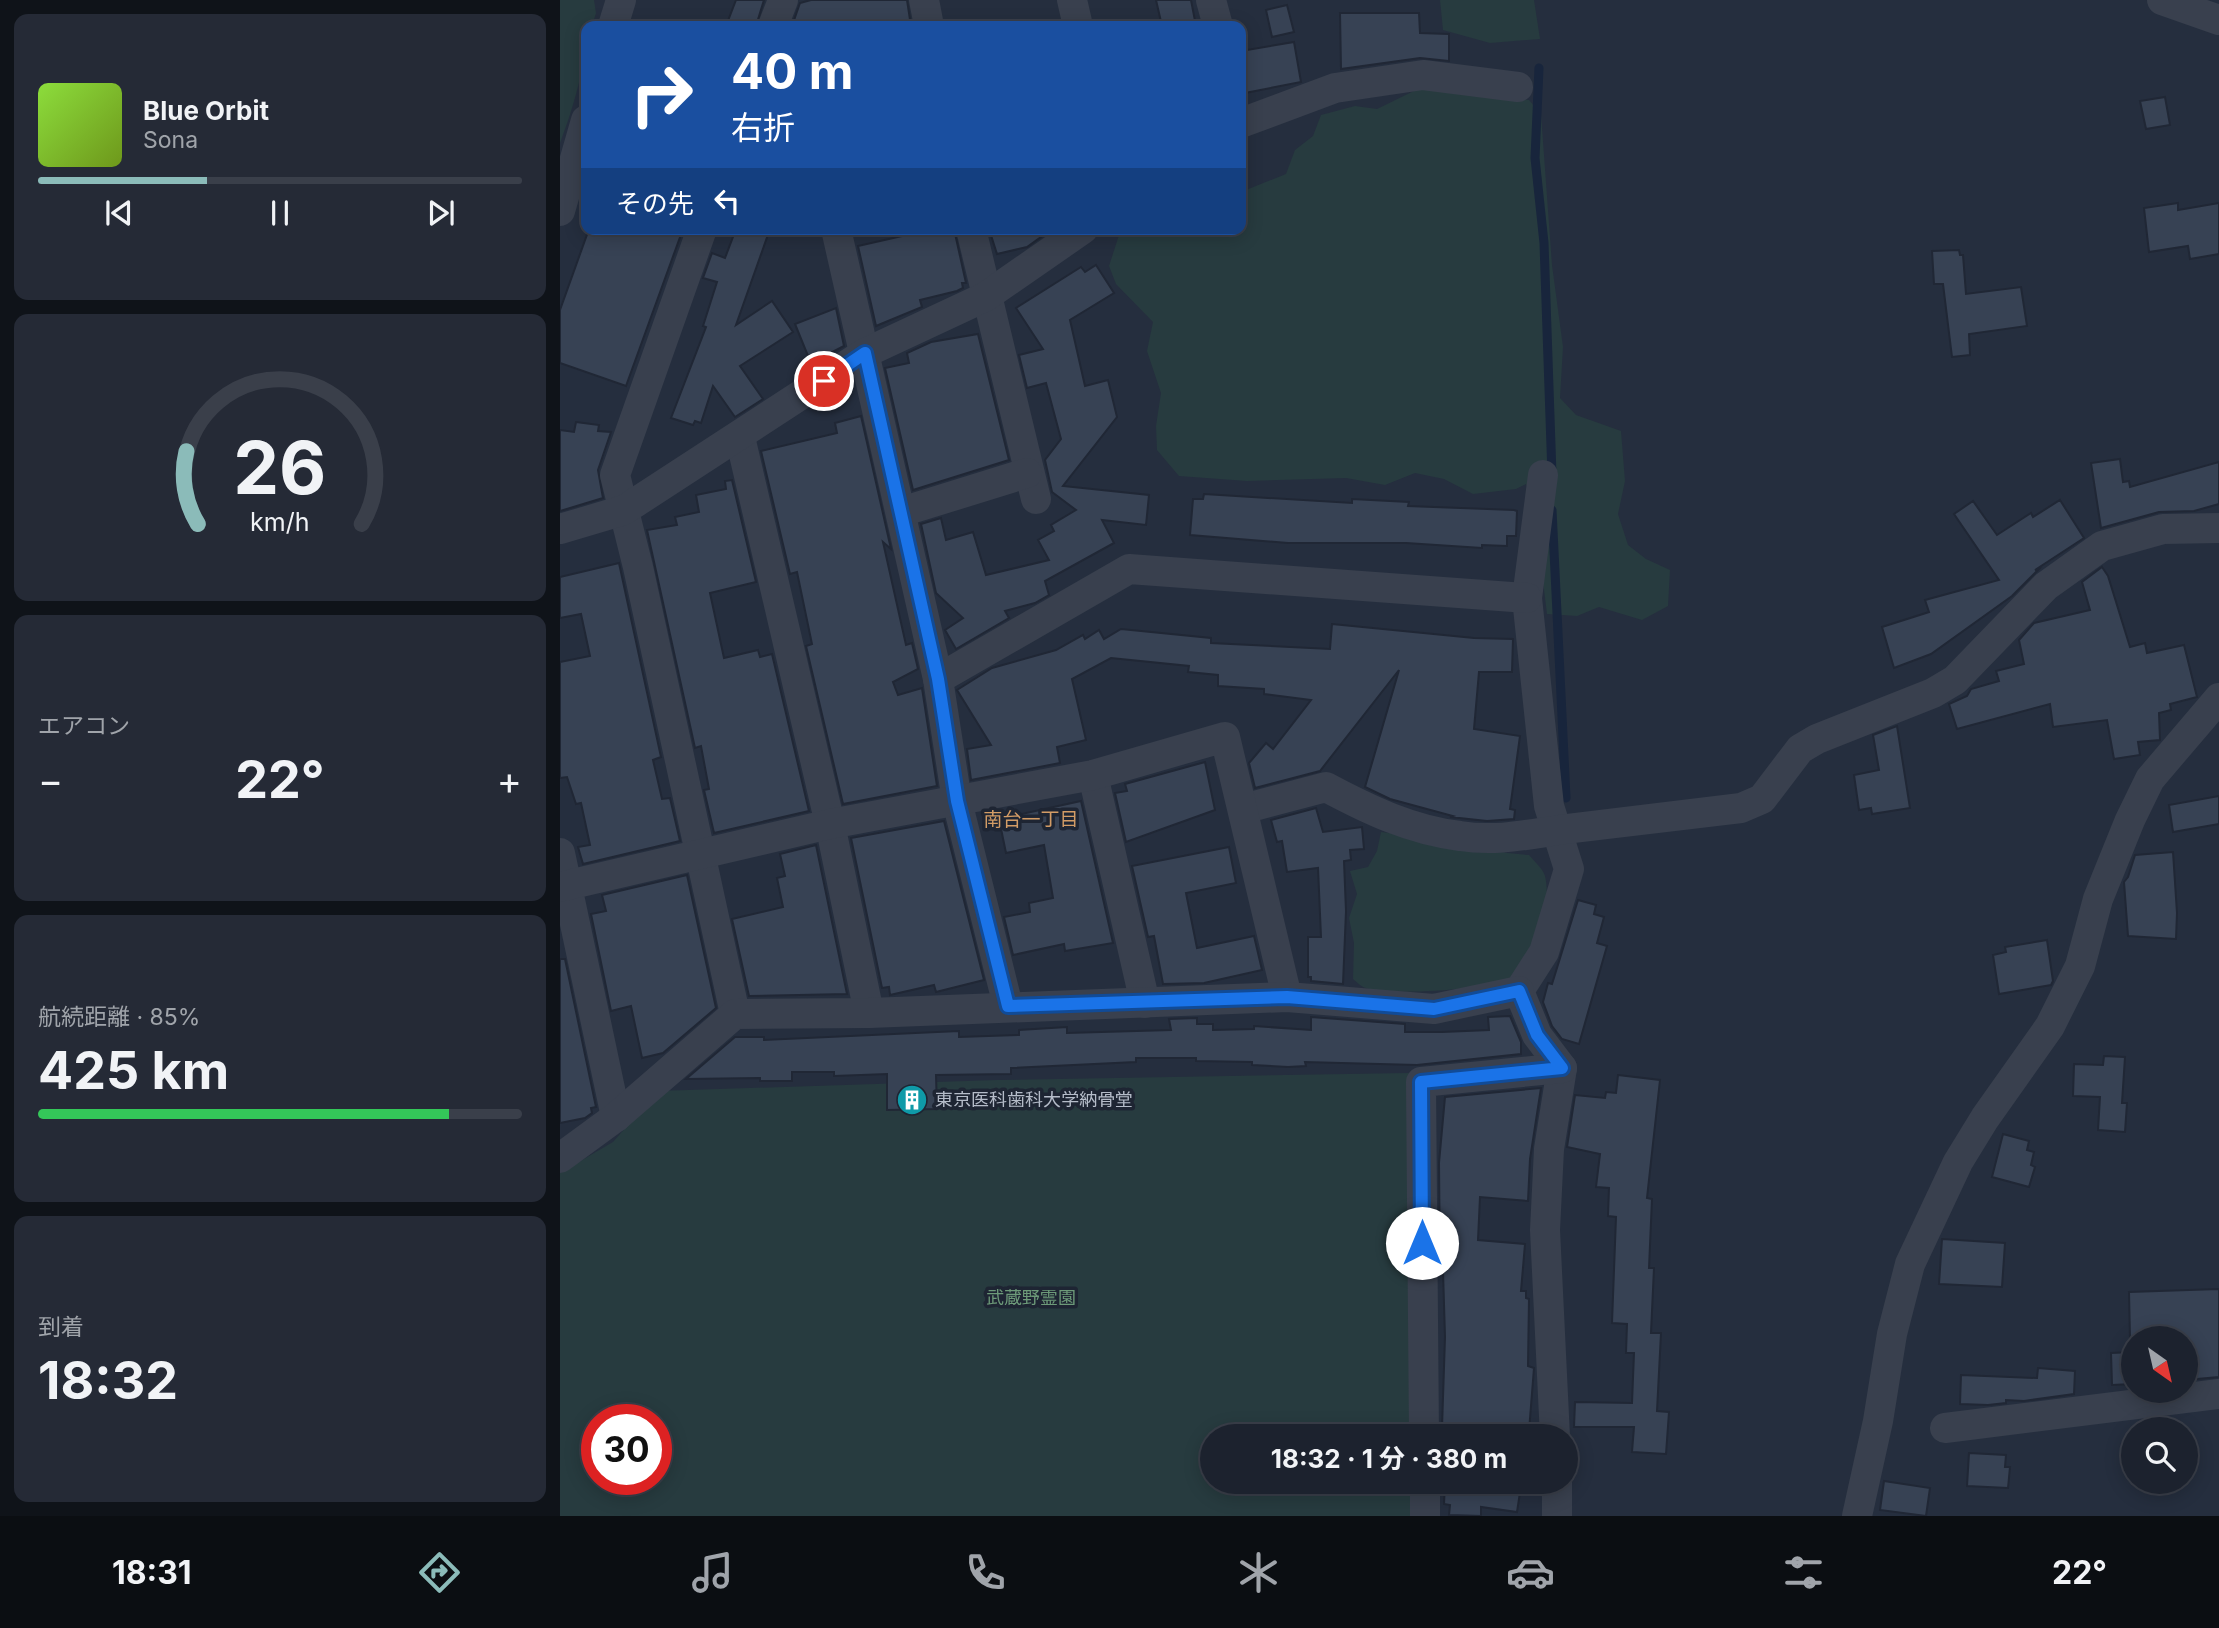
<!DOCTYPE html>
<html lang="ja">
<meta charset="utf-8">
<style>
:root{--surface:#1c222e;--page:#252a36;--text:#f1f3f6;--muted:#a0a4aa;--line:#3a3f4a;--accent:#8bbbb9}
body{margin:0;font-family:Inter,"Noto Sans JP",sans-serif;background:var(--page);color:var(--text);height:100vh;display:flex;flex-direction:column;font-size:26px;white-space:nowrap}
*{box-sizing:border-box;margin:0}
p{font-size:23px;color:var(--muted)}
.icon{flex:none;width:38px;height:38px;fill:none;stroke:currentColor;stroke-width:2;stroke-linecap:round;stroke-linejoin:round}
.map{position:relative;flex:1;overflow:hidden}
.side{display:flex;flex-direction:column;gap:14px;padding:14px;background:#0f1319;width:560px}
.side>*{flex:none}
.top-card{position:absolute;left:21px;top:21px;width:665px;height:214px;border-radius:14px;box-shadow:0 4px 18px #0003,0 0 0 2px var(--line);background:#1a4fa0;color:#fff;overflow:hidden}
.needle{width:46px;rotate:146deg}
.fabs{position:absolute;left:1561px;top:1326px;display:grid;gap:14px}
.fabs a{display:grid;place-items:center;width:77px;height:77px;border-radius:50%;background:var(--surface);box-shadow:0 4px 18px #0003,0 0 0 2px var(--line);font-size:35px}
.speed{position:absolute;left:21px;top:1404px;display:flex;gap:14px;font-size:35px;font-weight:700;text-align:center}
.speed>*{display:grid;place-content:center;width:91px;height:91px;border-radius:50%;background:var(--surface);box-shadow:0 4px 18px #0003,0 0 0 2px var(--line);line-height:1}
.speed .limit{border:10px solid #d22;background:#fff;color:#111}
.pin{position:absolute;display:grid;place-items:center;width:60px;height:60px;color:#fff;margin:-30px;border:4px solid #fff;border-radius:50%;box-shadow:0 2px 7px #0007}
.me{position:absolute;width:77px;margin:-38px;rotate:0deg;stroke-linejoin:round;filter:drop-shadow(0 0 5px #0008)}
.turn{display:flex;align-items:center;gap:24px;height:147px;padding:0 35px;font-size:32px}
.turn .icon{width:91px;height:91px;stroke-width:2.5}
.turn b{display:block;font-size:49px;line-height:60px}
.then{display:flex;align-items:center;height:66px;padding:0 35px;background:#0003;gap:14px;font-size:26px}
.big{font-size:52px;font-weight:700;line-height:1.1}
.side .widget{flex:1;display:flex;flex-direction:column;justify-content:center;gap:10px;min-width:0;padding:0 24px;border-radius:14px;background:var(--page)}
.side .dial{align-items:center;gap:0}
.dial svg{height:182px;overflow:visible;fill:none;stroke:var(--line);stroke-width:7;stroke-linecap:round;text-anchor:middle}
.dial text{fill:var(--text);stroke:none}
.song{display:flex;align-items:center;gap:21px}
.cover{width:84px;height:84px;border-radius:10px;background:linear-gradient(135deg,hsl(90 70% 55%),hsl(80 70% 35%))}
.played{height:7px;border-radius:4px;background:linear-gradient(90deg,var(--accent) 35%,var(--line) 35%)}
.keys{display:flex;justify-content:space-around;direction:ltr}
.heat{display:flex;justify-content:space-between;align-items:center;font-size:38px;direction:ltr}
.charge{height:10px;border-radius:5px;background:linear-gradient(90deg,#34c759 85%,var(--line) 0)}
.trip{position:absolute;left:640px;top:1424px;width:378px;height:70px;border-radius:35px;background:var(--surface);box-shadow:0 4px 18px #0003,0 0 0 2px var(--line);font-weight:700;line-height:70px;text-align:center}
.tabs{display:flex;height:112px;justify-content:space-around;align-items:center;background:#0b0e12;color:var(--muted)}
.tabs .icon{width:49px;height:49px}
.tabs .active{color:var(--accent)}
.tabs b{font-size:32px;color:var(--text)}
main{display:flex;flex:1;min-height:0}
.map>svg:first-child{display:block}
.green{fill:#273b3f;fill-rule:evenodd}
.lines{fill:none;stroke-linecap:round;stroke-linejoin:round}
.stream{stroke:#18253c;stroke-width:9}
.building{fill:#374254;stroke:#202735;stroke-width:2}
.street{stroke:#39404e;stroke-width:30}
.route-casing{stroke:#114b97;stroke-width:18}
.route{stroke:#1a73e8;stroke-width:12}
.labels{text-anchor:middle;stroke-width:7;stroke-linejoin:round;paint-order:stroke}
.poi-label{font-size:18px;fill:#b5bcc9;stroke:#1e2533;text-anchor:start}
.park-label{font-size:18px;fill:#6d9a79;stroke:#1e2533}
.neighbourhood-label{font-size:19px;fill:#d39c66;stroke:#1e2533}
</style>
<main>
<section class="side">
<div class="widget">
<div class="song"><i class="cover"></i><div><b>Blue Orbit</b><p>Sona</p></div></div>
<div class="played"></div>
<div class="keys"><svg class="icon" aria-label="previous" viewBox="0 0 24 24"><path d="M18 5L8 12l10 7zM5 5v14"/></svg><svg class="icon" aria-label="pause" viewBox="0 0 24 24"><path d="M8 5v14M16 5v14"/></svg><svg class="icon" aria-label="next" viewBox="0 0 24 24"><path d="M6 5l10 7-10 7zM19 5v14"/></svg></div>
</div>
<div class="widget dial"><svg viewBox="0 0 100 80">
<path d="M14 69A42 42 0 1 1 86 69"/>
<path d="M14 69A42 42 0 0 1 9 37" stroke="#8bbbb9"/>
<text x="50" y="56" font-size="32" font-weight="700">26</text>
<text x="50" y="72" font-size="11">km/h</text>
</svg></div>
<div class="widget"><p>エアコン</p>
<div class="heat"><a>−</a><b class="big">22°</b><a>+</a></div>
</div>
<div class="widget"><p>航続距離 · 85%</p><b class="big">425 km</b><div class="charge"></div></div>
<div class="widget"><p>到着</p><b class="big">18:32</b></div>
</section>
<div class="map">
<svg width="1659" height="1516" viewBox="0 0 1659 1516">
<rect width="100%" height="100%" fill="#252e3e"/>
<g class="green">
<path d="M 0,0 L 34,0 L 36,13 L 32,26 L 26,26 C 26,66 14,106 0,143 Z"/>
<path d="M 880,0 L 974,0 L 980,39 L 930,43 L 883,30 Z"/>
<path d="M 860,88 L 969,100 L 981,114 L 992,265 L 1003,347 L 1000,398 L 1016,415 L 1061,431 L 1065,481 L 1058,514 L 1068,545 L 1086,559 L 1110,570 L 1108,606 L 1082,620 L 1039,607 L 1017,616 L 987,614 L 973,500 L 966,484 L 956,489 L 913,494 L 884,479 L 855,473 L 825,485 L 786,478 L 687,481 L 619,476 L 597,450 L 596,426 L 601,393 L 587,351 L 593,322 L 556,284 L 549,266 L 559,235 L 567,229 L 681,229 L 681,192 L 726,174 L 735,150 L 753,136 L 761,115 L 795,106 L 817,109 Z"/>
<path d="M 821,832 C 871,836 919,852 969,855 C 974,861 983,869 985,876 C 992,906 978,963 950,978 C 928,990 830,996 806,988 C 801,987 797,982 793,979 L 794,943 L 789,918 L 797,894 L 790,871 L 808,867 L 817,851 Z"/>
<path d="M 849,1073 L 854,1437 L 653,1437 L 653,1482 L 853,1482 L 852,1516 L 0,1516 L 0,1173 L 53,1142 L 98,1091 L 437,1080 ZM 37,1419 L 96,1419 L 96,1479 L 37,1479 Z"/>
</g>
<g class="lines">
<g class="stream">
<path d="M 979,68 L 975,158 L 984,243 L 992,475"/>
<path d="M 992,510 L 1006,798"/>
</g>
</g>
<g class="building">
<path d="M 176,0 L 204,0 L 196,26 L 166,26 Z"/>
<path d="M 251,0 L 347,0 L 351,26 L 232,26 L 240,3 Z"/>
<path d="M 596,0 L 631,0 L 636,26 L 602,26 Z"/>
<path d="M 727,5 L 734,32 L 712,37 L 706,10 Z"/>
<path d="M 780,13 L 859,13 L 860,33 L 889,34 L 889,61 L 860,58 L 781,69 Z"/>
<path d="M 734,42 L 741,82 L 685,93 L 681,51 Z"/>
<path d="M 1605,97 L 1610,125 L 1586,129 L 1580,101 Z"/>
<path d="M 1618,203 L 1618,210 L 1659,203 L 1659,254 L 1630,259 L 1628,246 L 1589,252 L 1584,208 Z"/>
<path d="M 29,229 L 123,229 L 66,386 L 0,363 L 0,310 Z"/>
<path d="M 176,229 L 210,229 L 176,325 L 212,301 L 233,332 L 180,366 L 203,399 L 175,417 L 153,386 L 141,423 L 135,421 L 133,425 L 111,418 L 146,327 L 143,326 L 157,282 L 143,278 L 152,253 L 165,258 Z"/>
<path d="M 350,229 L 394,229 L 406,283 L 402,283 L 403,288 L 397,291 L 360,300 L 362,307 L 316,326 L 298,246 L 351,234 Z"/>
<path d="M 429,229 L 492,229 L 467,247 L 437,254 Z"/>
<path d="M 1399,250 L 1400,255 L 1403,255 L 1406,294 L 1461,287 L 1467,326 L 1409,334 L 1410,355 L 1392,357 L 1383,284 L 1374,284 L 1372,251 Z"/>
<path d="M 536,265 L 554,293 L 510,320 L 525,386 L 548,380 L 557,417 L 503,486 L 589,495 L 586,525 L 542,520 L 554,543 L 485,581 L 489,595 L 475,603 L 445,611 L 449,618 L 396,649 L 385,630 L 403,618 L 376,593 L 361,524 L 381,518 L 386,540 L 413,532 L 426,575 L 489,560 L 478,540 L 494,531 L 491,525 L 516,510 L 492,492 L 485,460 L 501,439 L 486,383 L 467,388 L 459,355 L 483,349 L 456,308 L 521,267 L 525,272 Z"/>
<path d="M 276,308 L 284,346 L 259,359 L 257,353 L 248,356 L 235,324 Z"/>
<path d="M 418,334 L 449,460 L 353,490 L 325,368 L 349,363 L 347,353 L 371,342 Z"/>
<path d="M 301,416 L 331,549 L 323,542 L 346,645 L 352,643 L 358,669 L 333,682 L 338,695 L 362,688 L 377,786 L 283,804 L 246,646 L 252,644 L 237,572 L 230,574 L 201,451 L 277,433 L 275,423 Z"/>
<path d="M 16,422 L 39,425 L 38,431 L 51,432 L 38,470 L 43,498 L 0,511 L 0,430 L 14,432 Z"/>
<path d="M 1560,459 L 1563,482 L 1569,481 L 1570,487 L 1659,462 L 1659,504 L 1634,511 L 1599,512 L 1541,528 L 1531,463 Z"/>
<path d="M 172,480 L 196,582 L 150,593 L 164,658 L 198,650 L 200,657 L 212,654 L 249,811 L 154,833 L 144,790 L 149,789 L 141,746 L 135,748 L 87,530 L 117,525 L 115,517 L 139,512 L 136,495 L 166,489 L 165,481 Z"/>
<path d="M 644,494 L 792,503 L 792,499 L 849,502 L 848,506 L 954,510 L 957,511 L 956,536 L 947,536 L 947,546 L 922,545 L 922,548 L 846,543 L 728,543 L 630,535 L 633,499 L 643,499 Z"/>
<path d="M 1500,500 L 1524,538 L 1475,570 L 1479,569 L 1452,596 L 1371,654 L 1334,668 L 1322,627 L 1369,612 L 1365,600 L 1439,580 L 1394,514 L 1413,501 L 1437,535 L 1471,513 L 1473,517 Z"/>
<path d="M 59,563 L 101,757 L 93,760 L 102,799 L 110,798 L 120,841 L 23,864 L 18,847 L 30,845 L 21,803 L 16,804 L 7,777 L 0,778 L 0,662 L 30,656 L 21,614 L 0,618 L 0,577 Z"/>
<path d="M 1542,567 L 1548,576 L 1570,647 L 1585,643 L 1587,653 L 1624,645 L 1637,697 L 1610,704 L 1611,710 L 1599,713 L 1600,740 L 1578,742 L 1580,755 L 1554,759 L 1547,720 L 1493,727 L 1490,704 L 1397,729 L 1389,704 L 1407,696 L 1411,689 L 1439,681 L 1436,671 L 1464,664 L 1459,640 L 1474,623 L 1530,610 L 1522,582 Z"/>
<path d="M 772,624 L 914,638 L 953,639 L 952,672 L 919,672 L 914,729 L 960,736 L 950,809 L 955,810 L 954,819 L 927,821 L 890,817 L 893,816 L 830,799 L 805,787 L 839,670 L 760,771 L 695,788 L 689,763 L 706,743 L 713,749 L 751,700 L 704,694 L 704,689 L 658,686 L 658,675 L 628,672 L 629,666 L 551,658 L 512,679 L 526,740 L 497,747 L 500,763 L 411,780 L 407,749 L 431,745 L 397,690 L 432,668 L 496,650 L 523,635 L 525,639 L 539,630 L 544,639 L 561,629 L 651,638 L 651,643 L 770,649 Z"/>
<path d="M 1337,726 L 1350,808 L 1312,814 L 1311,808 L 1299,810 L 1294,775 L 1319,770 L 1313,735 Z"/>
<path d="M 645,762 L 655,810 L 566,842 L 555,793 L 567,791 L 565,784 Z"/>
<path d="M 1659,796 L 1659,824 L 1613,832 L 1609,805 Z"/>
<path d="M 521,801 L 553,943 L 505,951 L 504,944 L 453,955 L 444,917 L 470,912 L 469,903 L 493,898 L 484,845 L 446,853 L 439,819 Z"/>
<path d="M 756,808 L 763,832 L 802,827 L 804,849 L 790,850 L 791,860 L 784,861 L 786,911 L 783,984 L 751,981 L 751,977 L 748,977 L 748,937 L 761,937 L 758,868 L 727,872 L 722,841 L 717,842 L 711,820 Z"/>
<path d="M 384,821 L 424,980 L 376,992 L 374,985 L 330,995 L 329,987 L 322,988 L 291,838 Z"/>
<path d="M 256,845 L 287,994 L 189,996 L 172,919 L 223,907 L 217,878 L 225,876 L 220,854 Z"/>
<path d="M 669,847 L 676,883 L 626,893 L 637,948 L 694,936 L 702,970 L 644,983 L 603,984 L 594,936 L 588,937 L 572,866 Z"/>
<path d="M 1613,852 L 1617,913 L 1616,939 L 1568,936 L 1564,882 L 1568,877 L 1575,855 Z"/>
<path d="M 127,875 L 156,1008 L 103,1053 L 82,1058 L 71,1006 L 51,1011 L 31,914 L 46,911 L 42,895 Z"/>
<path d="M 1018,900 L 1036,905 L 1034,914 L 1044,917 L 1037,943 L 1047,946 L 1019,1044 L 1002,1039 L 992,1026 L 983,1002 L 988,983 L 992,984 Z"/>
<path d="M 1487,940 L 1493,981 L 1491,985 L 1439,994 L 1433,955 L 1446,952 L 1445,947 Z"/>
<path d="M 0,959 L 5,959 L 36,1107 L 31,1108 L 32,1113 L 25,1118 L 0,1123 Z"/>
<path d="M 950,1016 L 961,1042 L 961,1054 L 857,1065 L 745,1062 L 746,1066 L 728,1067 L 692,1065 L 692,1062 L 636,1061 L 636,1058 L 576,1058 L 576,1062 L 451,1068 L 451,1074 L 376,1075 L 377,1109 L 327,1110 L 327,1074 L 274,1076 L 274,1072 L 232,1072 L 232,1081 L 200,1081 L 200,1078 L 126,1079 L 175,1037 L 204,1037 L 204,1040 L 399,1031 L 399,1037 L 459,1035 L 459,1030 L 507,1027 L 507,1033 L 611,1030 L 609,1019 L 637,1018 L 637,1024 L 653,1024 L 653,1030 L 694,1029 L 694,1026 L 751,1030 L 751,1017 L 845,1024 L 845,1032 L 882,1032 L 929,1030 L 928,1017 Z"/>
<path d="M 1544,1056 L 1565,1057 L 1562,1103 L 1567,1103 L 1565,1132 L 1538,1130 L 1540,1097 L 1513,1096 L 1514,1064 L 1543,1065 Z"/>
<path d="M 1058,1075 L 1100,1080 L 1087,1198 L 1092,1199 L 1089,1268 L 1094,1268 L 1091,1333 L 1101,1333 L 1097,1411 L 1109,1412 L 1106,1454 L 1072,1452 L 1074,1427 L 1014,1427 L 1015,1402 L 1072,1403 L 1074,1353 L 1066,1353 L 1067,1324 L 1052,1323 L 1056,1217 L 1048,1216 L 1049,1188 L 1036,1187 L 1040,1154 L 1007,1147 L 1015,1095 L 1045,1098 L 1046,1092 L 1056,1093 Z"/>
<path d="M 981,1088 L 970,1159 L 968,1201 L 920,1197 L 918,1240 L 965,1244 L 961,1291 L 966,1291 L 966,1298 L 969,1299 L 968,1366 L 974,1368 L 969,1431 L 882,1428 L 885,1337 L 883,1271 L 880,1271 L 879,1163 L 885,1097 Z"/>
<path d="M 1443,1134 L 1469,1141 L 1467,1150 L 1474,1152 L 1471,1165 L 1475,1167 L 1469,1187 L 1432,1177 Z"/>
<path d="M 1382,1239 L 1445,1243 L 1442,1287 L 1379,1284 Z"/>
<path d="M 1659,1289 L 1659,1377 L 1626,1380 L 1626,1339 L 1570,1339 L 1569,1292 Z"/>
<path d="M 1573,1352 L 1573,1384 L 1552,1385 L 1551,1353 Z"/>
<path d="M 1478,1368 L 1515,1371 L 1514,1394 L 1464,1401 L 1446,1400 L 1446,1403 L 1428,1405 L 1400,1404 L 1401,1375 L 1477,1378 Z"/>
<path d="M 1409,1453 L 1446,1455 L 1445,1467 L 1450,1467 L 1448,1488 L 1407,1486 Z"/>
<path d="M 1324,1481 L 1370,1488 L 1366,1516 L 1320,1510 Z"/>
<path d="M 885,1482 L 928,1482 L 961,1486 L 957,1512 L 921,1507 L 921,1516 L 889,1515 L 890,1505 L 884,1504 Z"/>
</g>
<g class="lines">
<g class="street">
<path d="M 364,0 L 369,26"/>
<path d="M 512,0 L 518,26"/>
<path d="M 651,0 L 658,26"/>
<path d="M 1602,0 L 1659,20"/>
<path d="M 53,26 L 61,0"/>
<path d="M 213,26 L 223,0"/>
<path d="M 681,123 L 775,88 L 863,75 L 958,87"/>
<path d="M 0,211 L 26,120"/>
<path d="M 142,229 L 55,475 L 78,567 L 175,1014"/>
<path d="M 276,229 L 378,679 L 397,801 L 448,1006"/>
<path d="M 411,229 L 476,499"/>
<path d="M 180,437 L 270,824 L 309,1013"/>
<path d="M 983,475 L 967,598 L 989,806 L 1009,869 L 984,952 L 959,991 L 977,1035 L 1002,1068 L 989,1149 L 985,1230 L 995,1437"/>
<path d="M 341,512 L 467,473"/>
<path d="M 0,529 L 64,510 L 305,353 L 425,297 L 523,229"/>
<path d="M 378,679 L 569,569 L 967,598"/>
<path d="M 533,775 L 585,1003"/>
<path d="M 683,809 L 766,787 C 809,810 851,830 900,836 C 938,842 969,834 1006,829 C 1064,822 1122,815 1181,808 L 1202,799 L 1240,749 L 1257,739 L 1373,693 L 1395,680 L 1486,586 L 1542,546 L 1603,529 L 1659,528"/>
<path d="M 0,853 L 56,1117"/>
<path d="M 0,887 L 270,824 L 533,775 L 665,737 L 727,997"/>
<path d="M 0,1158 L 56,1117 L 175,1014 L 309,1013 L 727,997 L 874,1009 L 959,991"/>
<path d="M 1385,1428 L 1659,1394"/>
<path d="M 864,1437 L 861,1082 L 1002,1068"/>
<path d="M 865,1482 L 865,1516"/>
<path d="M 997,1516 L 997,1482"/>
<path d="M 1297,1516 L 1318,1421 L 1332,1334 L 1350,1264 L 1398,1162 L 1425,1118 L 1490,1026 L 1520,966 L 1538,899 L 1570,820 L 1590,779 L 1659,698"/>
</g>
</g>
<g class="lines">
<g class="route-casing">
<path id="route" d="M 264,381 L 305,353 L 378,679 L 397,801 L 448,1006 L 727,997 L 874,1009 L 959,991 L 977,1035 L 1002,1068 L 861,1082 L 862,1243"/>
</g>
<use href="#route" class="route"/>
</g>
<defs>
<g id="building-disc" transform="scale(1.575)"><circle r="9.5" fill="#0f9aa8" stroke="#1e2533"/><path d="M-4-6H4V6H1V3H-1V6H-4ZM-2.5-4.3h1.7v1.8h-1.7ZM.8-4.3h1.7v1.8H.8ZM-2.5-1h1.7V.8h-1.7ZM.8-1h1.7V.8H.8Z" fill="#fff"/></g>
</defs>
<g fill-rule="evenodd">
<use href="#building-disc" x="352" y="1100"/>
</g>
<g class="labels">
<g class="poi-label">
<text x="375" y="1106">東京医科歯科大学納骨堂</text>
</g>
<g class="park-label">
<text x="471" y="1304">武蔵野霊園</text>
</g>
<g class="neighbourhood-label">
<text x="471" y="826">南台一丁目</text>
</g>
</g>
</svg>
<div class="fabs">
<a><svg class="needle" viewBox="-14 -14 28 28"><path d="M0-13l5 13h-10z" fill="#e53935"/><path d="M0 13l5-13h-10z" fill="#a0a4aa"/></svg></a>
<a><svg class="icon" aria-label="search" viewBox="0 0 24 24"><circle cx="10" cy="10" r="6"/><path d="M15 15l6 6"/></svg></a>
</div>
<div class="speed"><div class="limit">30</div></div>
<div class="pin" style="left:264px;top:381px;background:#d93025"><svg class="icon" aria-label="arrive" viewBox="0 0 24 24"><path d="M6 21V4h12l-3 4 3 4H6"/></svg></div>
<svg class="me" style="left:862px;top:1243px" viewBox="-20 -20 40 40"><circle r="19" fill="#fff"/><path d="M0-13L10 11 0 6-10 11z" fill="#1a73e8"/></svg>
<div class="trip">18:32 · 1 分 · 380 m</div>
<div class="top-card">
<div class="turn"><svg class="icon" aria-label="right" viewBox="0 0 24 24"><path d="M7 20v-9h11M14 6l5 5-5 5"/></svg><div><b>40 m</b>右折</div></div>
<div class="then">その先<svg class="icon" aria-label="left" viewBox="0 0 24 24"><path d="M17 20v-9H6M10 6l-5 5 5 5"/></svg></div>
</div>
</div>
</main>
<nav class="tabs">
<b>18:31</b>
<svg class="icon active" aria-label="directions" viewBox="0 0 24 24"><path d="M12 3l9 9-9 9-9-9zM9 14v-3h6M13 9l2 2-2 2"/></svg>
<svg class="icon" aria-label="music" viewBox="0 0 24 24"><path d="M9 18V5l10-2v13"/><circle cx="6" cy="18" r="3"/><circle cx="16" cy="16" r="3"/></svg>
<svg class="icon" aria-label="phone" viewBox="0 0 24 24"><path d="M5 4h4l2 5-3 2q2 4 5 5l2-3 5 2v4C11 20 4 13 5 4z"/></svg>
<svg class="icon" aria-label="climate" viewBox="0 0 24 24"><path d="M12 3v18M4 7l16 10M4 17L20 7"/></svg>
<svg class="icon" aria-label="car" viewBox="0 0 24 24"><path d="M5 17H2v-5l4-1 3-4h7l3 4 3 1v5h-3M9 17h6M6 11h13"/><circle cx="7" cy="17" r="2"/><circle cx="17" cy="17" r="2"/></svg>
<svg class="icon" aria-label="filters" viewBox="0 0 24 24"><path d="M4 7h16M4 17h16"/><circle cx="9" cy="7" r="2"/><circle cx="15" cy="17" r="2"/></svg>
<b>22°</b>
</nav>
